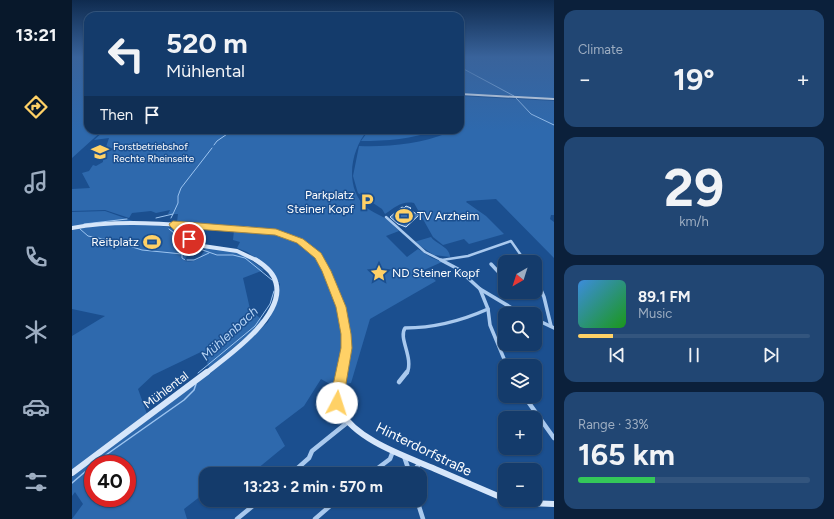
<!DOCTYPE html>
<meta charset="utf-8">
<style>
:root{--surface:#143b6b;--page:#214673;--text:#f1f3f6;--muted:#9dadc1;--line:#33557e;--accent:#ffd166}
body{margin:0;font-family:Figtree,sans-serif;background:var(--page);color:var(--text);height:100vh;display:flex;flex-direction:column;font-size:15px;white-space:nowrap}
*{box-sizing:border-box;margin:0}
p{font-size:13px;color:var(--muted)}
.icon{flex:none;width:22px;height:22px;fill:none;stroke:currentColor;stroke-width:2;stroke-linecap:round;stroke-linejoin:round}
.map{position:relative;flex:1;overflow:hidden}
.side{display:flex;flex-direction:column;gap:10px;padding:10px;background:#0b203b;width:280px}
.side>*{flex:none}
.hud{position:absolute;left:12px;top:12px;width:380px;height:122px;border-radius:12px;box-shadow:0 1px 3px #0004,0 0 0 1px var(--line);background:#143b6b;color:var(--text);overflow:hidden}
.needle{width:26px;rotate:219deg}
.fabs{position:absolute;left:426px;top:255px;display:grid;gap:8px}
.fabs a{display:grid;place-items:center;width:44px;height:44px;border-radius:8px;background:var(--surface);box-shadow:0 1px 3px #0004,0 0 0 1px var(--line);font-size:20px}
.speed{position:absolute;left:12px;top:455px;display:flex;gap:8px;font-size:20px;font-weight:700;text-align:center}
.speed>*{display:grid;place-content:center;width:52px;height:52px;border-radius:50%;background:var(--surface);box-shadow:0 1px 3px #0004,0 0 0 1px var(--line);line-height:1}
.speed .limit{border:6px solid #d22;background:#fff;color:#111}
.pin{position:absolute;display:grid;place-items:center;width:34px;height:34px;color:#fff;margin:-17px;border:2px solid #fff;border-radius:50%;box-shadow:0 1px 4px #0007}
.me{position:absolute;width:44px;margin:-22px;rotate:5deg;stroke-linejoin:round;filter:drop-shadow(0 0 3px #0008)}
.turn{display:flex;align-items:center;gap:14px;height:84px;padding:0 16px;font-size:18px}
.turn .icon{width:52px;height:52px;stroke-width:2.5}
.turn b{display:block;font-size:28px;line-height:34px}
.then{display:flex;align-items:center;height:38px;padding:0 16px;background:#0003;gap:8px;font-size:15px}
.big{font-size:30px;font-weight:700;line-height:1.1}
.side .widget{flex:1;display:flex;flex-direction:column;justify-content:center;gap:6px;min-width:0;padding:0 14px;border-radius:12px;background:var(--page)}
.side .dial{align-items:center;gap:0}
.dial b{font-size:52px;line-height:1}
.song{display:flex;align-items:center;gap:12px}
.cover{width:48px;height:48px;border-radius:6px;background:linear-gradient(135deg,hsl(210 70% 55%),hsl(120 70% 35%))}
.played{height:4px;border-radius:2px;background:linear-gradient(90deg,var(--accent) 15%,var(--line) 15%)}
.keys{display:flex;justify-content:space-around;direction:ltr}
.heat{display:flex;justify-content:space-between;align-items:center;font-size:22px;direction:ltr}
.charge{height:6px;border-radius:3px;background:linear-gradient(90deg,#34c759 33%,var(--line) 0)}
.trip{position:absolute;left:127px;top:467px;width:228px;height:40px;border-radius:12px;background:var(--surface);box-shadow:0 1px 3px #0004,0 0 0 1px var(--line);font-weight:700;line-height:40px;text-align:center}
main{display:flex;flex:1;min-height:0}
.tab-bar{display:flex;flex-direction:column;width:72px;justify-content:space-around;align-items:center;background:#08182b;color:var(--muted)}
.tab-bar .icon{width:28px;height:28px}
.tab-bar .active{color:var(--accent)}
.tab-bar b{font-size:18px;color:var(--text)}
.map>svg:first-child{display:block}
.green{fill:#2e69ad;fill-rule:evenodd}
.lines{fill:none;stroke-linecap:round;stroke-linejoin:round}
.stream-far1{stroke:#9cc4f0;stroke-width:1}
.stream{stroke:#9cc4f0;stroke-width:1.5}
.building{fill:#4478b7;stroke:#cfe3fa}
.street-far2{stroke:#a9c9ee;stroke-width:2.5}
.street-far1{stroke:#a9c9ee;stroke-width:3.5}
.street{stroke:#a9c9ee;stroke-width:4.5}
.secondary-far2{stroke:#d6e6fa;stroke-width:4}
.secondary-far1{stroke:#d6e6fa;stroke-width:5}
.secondary{stroke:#d6e6fa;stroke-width:6}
.highway{fill:#fff;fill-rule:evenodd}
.route{fill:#ffd166;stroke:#a68842}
.labels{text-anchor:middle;stroke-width:3;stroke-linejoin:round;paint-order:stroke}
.far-poi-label{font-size:10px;fill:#fff;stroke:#1b4f8f;text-anchor:start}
.poi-label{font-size:12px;fill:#fff;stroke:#1b4f8f;text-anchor:end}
.street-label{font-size:12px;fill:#fff;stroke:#1b4f8f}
.water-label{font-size:13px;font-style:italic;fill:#b5d3f5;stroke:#1b4f8f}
.near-street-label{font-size:14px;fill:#fff;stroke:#1b4f8f}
</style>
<main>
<nav class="tab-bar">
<b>13:21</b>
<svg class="icon active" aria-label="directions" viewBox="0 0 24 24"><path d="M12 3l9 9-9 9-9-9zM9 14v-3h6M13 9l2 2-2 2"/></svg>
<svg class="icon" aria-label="music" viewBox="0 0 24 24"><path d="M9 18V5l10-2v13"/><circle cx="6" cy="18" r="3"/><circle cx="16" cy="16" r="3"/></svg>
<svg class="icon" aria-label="phone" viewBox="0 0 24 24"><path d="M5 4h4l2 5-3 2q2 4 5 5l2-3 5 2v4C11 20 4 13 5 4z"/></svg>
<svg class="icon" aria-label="climate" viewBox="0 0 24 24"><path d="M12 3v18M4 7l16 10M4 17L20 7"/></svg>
<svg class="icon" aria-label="car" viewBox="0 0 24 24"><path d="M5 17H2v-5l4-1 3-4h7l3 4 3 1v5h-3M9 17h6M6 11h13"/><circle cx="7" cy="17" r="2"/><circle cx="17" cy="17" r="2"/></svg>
<svg class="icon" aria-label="filters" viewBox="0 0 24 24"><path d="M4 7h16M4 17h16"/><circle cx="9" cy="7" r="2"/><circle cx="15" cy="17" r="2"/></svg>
</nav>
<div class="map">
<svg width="482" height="519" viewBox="0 0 482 519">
<rect width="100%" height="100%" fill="#1b4f8f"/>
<g class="green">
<path d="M 0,57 L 16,57 L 16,130 L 31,130 L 0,158 Z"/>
<path d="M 388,57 L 482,57 L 482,99 L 437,95 L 388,94 Z"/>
<path d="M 388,96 L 482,101 L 482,215 L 479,215 L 478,219 L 482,222 L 482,258 L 424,199 L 395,201 L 394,202 L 414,216 L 432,234 L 397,244 L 392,239 L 371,245 L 361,237 L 342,203 C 329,201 324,207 313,214 L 310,209 L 286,193 L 285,190 L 281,176 L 287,146 C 318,147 347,144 376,133 L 376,130 L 388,130 Z"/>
<path d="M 33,130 L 296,130 C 278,150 272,189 295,208 C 299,211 305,214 311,217 C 317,220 322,226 327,231 L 314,236 L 335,257 L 346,249 L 360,258 L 370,262 L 352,270 L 364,281 L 298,319 L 279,383 L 269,385 L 277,351 L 277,334 L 271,306 L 261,278 L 249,255 L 230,240 L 204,231 L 105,222 L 106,214 L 96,214 L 98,210 L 84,213 L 79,211 L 60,213 L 57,218 L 33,210 L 0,211 L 0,189 L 18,188 L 10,173 L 17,171 L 21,165 L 24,166 L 31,162 L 31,156 L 35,155 L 34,147 L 37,138 L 22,140 Z"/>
<path d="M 297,130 L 365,130 C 340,139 315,141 289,141 Z"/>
<path d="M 33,211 L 64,222 L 35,221 L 0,228 L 0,212 Z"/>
<path d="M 35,224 L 83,225 L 96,227 L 101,229 L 121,246 L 112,261 C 125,263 128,258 134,248 C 163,251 169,251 192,270 L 171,278 L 178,309 L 190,320 L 179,333 L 137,368 L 131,351 L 81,375 L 66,389 L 75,414 L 0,470 L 0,336 L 33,316 L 0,309 L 0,230 Z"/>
<path d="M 162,230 C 184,232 205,232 225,242 C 251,254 271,311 271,339 C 271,355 266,371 263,387 L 249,379 L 232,406 L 203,428 L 213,446 L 179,474 L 134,474 L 134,492 L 112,509 L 115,519 L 0,519 L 11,504 L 3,492 L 0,496 L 0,477 L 23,457 L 175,342 L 196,322 L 206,299 L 208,284 L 201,273 L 185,259 L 175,252 L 165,248 L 168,242 L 161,240 ZM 21,464 L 55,464 L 55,498 L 21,498 Z"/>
<path d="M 359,237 C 364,244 378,247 378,257 L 362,255 L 342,242 Z"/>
</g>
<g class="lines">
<g class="stream-far1">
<path d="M 388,67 L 442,96"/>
<path d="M 444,98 L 459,114 L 482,125"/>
<path d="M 142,145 L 145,141 L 161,130"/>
<path d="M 101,214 L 106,203 L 106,196 L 109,188 L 140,148"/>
<path d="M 84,218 L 101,214 L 99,218"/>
<path d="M 12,224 L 55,219"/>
<path d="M 8,229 L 16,236 L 41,241 L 70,250 L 110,254 L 110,258 L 113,260"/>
<path d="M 97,229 L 111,240"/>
<path d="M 114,243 L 122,248"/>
<path d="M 125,248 L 145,255 L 161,255 L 173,258 L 200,280"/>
<path d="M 115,260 L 122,260 L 137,253"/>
<path d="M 126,373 L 183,326 L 198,304 L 202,291"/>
</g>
<g class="stream">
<path d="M 21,464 L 112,400 L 122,390 L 124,384"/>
<path d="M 0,483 L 21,465"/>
</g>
</g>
<path class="building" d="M 334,206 L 339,208 L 337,210 L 347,215 L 334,227 L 326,224 L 318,217 L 330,207 L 332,208 Z"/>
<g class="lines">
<g class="street-far2">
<path d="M 314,217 L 353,252 L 371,261"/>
<path d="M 370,260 L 396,256 L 439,241 L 453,261"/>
</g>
<g class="street-far1">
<path d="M 369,260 L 386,269 L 408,289 L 450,314"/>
<path d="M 453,260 L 454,262"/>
<path d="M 419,264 L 433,279"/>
<path d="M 463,276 L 472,297 L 479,326"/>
<path d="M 408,289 L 416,309 L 418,325 L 435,366"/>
<path d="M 463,319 L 482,328"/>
<path d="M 335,373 C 342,358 326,338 333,328 C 363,328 389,321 416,309"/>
</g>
<g class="street">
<path d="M 327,382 L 335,372"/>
<path d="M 452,396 L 482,438"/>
<path d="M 332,456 L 338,474"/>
<path d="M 219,474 L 237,458 L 240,451 L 276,422"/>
<path d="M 298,474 L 318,459 L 321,451"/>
<path d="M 339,474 L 348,463"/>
<path d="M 345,500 L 351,519"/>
<path d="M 165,519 L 188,500"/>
<path d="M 243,519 L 265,500"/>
</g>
<g class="secondary-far2">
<path d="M 101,224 L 103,228 L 124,245 L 165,251 L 186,261"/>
<path d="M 0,228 C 45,219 94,224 140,227 C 164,228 189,228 212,235 C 227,240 240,248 249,261"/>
</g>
<g class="secondary-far1">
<path d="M 248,260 C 262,281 274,315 274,340 C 274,351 271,362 268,373"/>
<path d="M 134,373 C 156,356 213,316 204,283 C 202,273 192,265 184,260"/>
</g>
<g class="secondary">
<path d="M 269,372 C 265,385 262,399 268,411 C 286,441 333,456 363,469 C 386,479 410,489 433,499"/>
<path d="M 0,473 L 135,372"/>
<path d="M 435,500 L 456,503 L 482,504"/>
</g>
<path class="highway" d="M 388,93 L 482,98 L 482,100 L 388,95 Z"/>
</g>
<linearGradient id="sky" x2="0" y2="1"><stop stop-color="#0f2b4f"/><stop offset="0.44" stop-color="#39639b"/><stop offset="1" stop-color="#39639b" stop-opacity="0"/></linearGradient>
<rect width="482" height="130" fill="url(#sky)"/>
<path class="route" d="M 101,221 L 204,229 L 231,239 L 249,253 L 259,271 L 274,307 L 279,334 L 280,348 L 270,407 L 265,409 L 261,407 L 259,395 L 269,348 L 269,334 L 264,307 L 250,271 L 243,258 L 225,243 L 203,235 L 110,228 L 121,239 L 117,242 L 114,241 L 98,226 L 97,224 Z"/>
<defs>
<g id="school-bare" transform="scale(1.38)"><path d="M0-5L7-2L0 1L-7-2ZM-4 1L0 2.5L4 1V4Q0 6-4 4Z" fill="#ffd166" stroke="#1b4f8f" stroke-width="2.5" paint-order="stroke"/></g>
<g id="parking-bare" transform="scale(1.38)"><path d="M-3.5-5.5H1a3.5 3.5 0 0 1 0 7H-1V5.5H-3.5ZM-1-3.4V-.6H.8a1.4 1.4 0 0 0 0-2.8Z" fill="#ffd166" stroke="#1b4f8f" stroke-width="2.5" paint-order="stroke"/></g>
<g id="stadium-bare" transform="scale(1.38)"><path d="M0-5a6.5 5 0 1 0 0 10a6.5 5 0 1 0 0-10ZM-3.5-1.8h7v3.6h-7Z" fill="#ffd166" stroke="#1b4f8f" stroke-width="2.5" paint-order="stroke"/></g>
<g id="sight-bare" transform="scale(1.38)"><path d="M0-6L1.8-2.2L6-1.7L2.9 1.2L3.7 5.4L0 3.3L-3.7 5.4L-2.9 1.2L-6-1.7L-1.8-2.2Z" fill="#ffd166" stroke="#1b4f8f" stroke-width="2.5" paint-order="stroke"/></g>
</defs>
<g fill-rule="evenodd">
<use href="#school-bare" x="28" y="152"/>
<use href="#parking-bare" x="295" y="202"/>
<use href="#stadium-bare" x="332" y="216"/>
<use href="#stadium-bare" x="80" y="242"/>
<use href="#sight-bare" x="307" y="273"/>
</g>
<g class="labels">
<g class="far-poi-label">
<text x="41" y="150">Forstbetriebshof<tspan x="41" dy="12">Rechte Rheinseite</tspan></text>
</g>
<g class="poi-label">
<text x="282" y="199">Parkplatz<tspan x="282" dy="14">Steiner Kopf</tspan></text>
<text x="345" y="220" text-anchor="start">TV Arzheim</text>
<text x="67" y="246">Reitplatz</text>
<text x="320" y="277" text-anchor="start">ND Steiner Kopf</text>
</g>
<g class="street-label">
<text transform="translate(94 390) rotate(-37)" y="4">Mühlental</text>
</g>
<g class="water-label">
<text transform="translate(157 333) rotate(-43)" y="5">Mühlenbach</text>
</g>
<g class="near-street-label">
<text transform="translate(352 449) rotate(26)" y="5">Hinterdorfstraße</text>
</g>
</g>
</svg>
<div class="fabs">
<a><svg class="needle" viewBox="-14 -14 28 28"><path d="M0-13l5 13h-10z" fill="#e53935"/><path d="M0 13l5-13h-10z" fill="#9dadc1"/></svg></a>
<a><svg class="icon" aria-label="search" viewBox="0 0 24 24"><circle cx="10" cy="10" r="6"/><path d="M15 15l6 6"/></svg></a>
<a><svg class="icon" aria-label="layers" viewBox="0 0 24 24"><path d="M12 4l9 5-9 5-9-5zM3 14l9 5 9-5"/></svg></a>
<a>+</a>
<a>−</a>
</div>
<div class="speed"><div class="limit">40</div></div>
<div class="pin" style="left:117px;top:239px;background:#d93025"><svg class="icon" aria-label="arrive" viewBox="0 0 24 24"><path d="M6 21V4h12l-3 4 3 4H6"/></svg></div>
<svg class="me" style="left:265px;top:403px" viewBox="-20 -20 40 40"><circle r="19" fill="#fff"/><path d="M0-13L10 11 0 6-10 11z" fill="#ffd166"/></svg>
<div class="trip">13:23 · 2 min · 570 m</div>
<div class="hud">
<div class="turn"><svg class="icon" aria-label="left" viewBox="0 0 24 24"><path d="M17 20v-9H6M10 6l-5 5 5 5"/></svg><div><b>520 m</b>Mühlental</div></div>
<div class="then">Then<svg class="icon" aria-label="arrive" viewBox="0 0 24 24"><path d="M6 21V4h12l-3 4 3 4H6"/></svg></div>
</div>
</div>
<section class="side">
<div class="widget"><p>Climate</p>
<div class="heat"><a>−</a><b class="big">19°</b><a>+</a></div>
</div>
<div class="widget dial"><b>29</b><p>km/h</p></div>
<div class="widget">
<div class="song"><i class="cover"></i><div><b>89.1 FM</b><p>Music</p></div></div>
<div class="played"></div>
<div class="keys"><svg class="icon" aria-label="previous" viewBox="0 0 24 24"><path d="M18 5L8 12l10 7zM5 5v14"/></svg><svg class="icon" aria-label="pause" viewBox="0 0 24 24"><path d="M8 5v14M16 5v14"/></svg><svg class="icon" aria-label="next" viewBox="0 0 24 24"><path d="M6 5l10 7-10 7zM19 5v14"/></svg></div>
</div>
<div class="widget"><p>Range · 33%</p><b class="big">165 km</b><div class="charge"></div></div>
</section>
</main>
